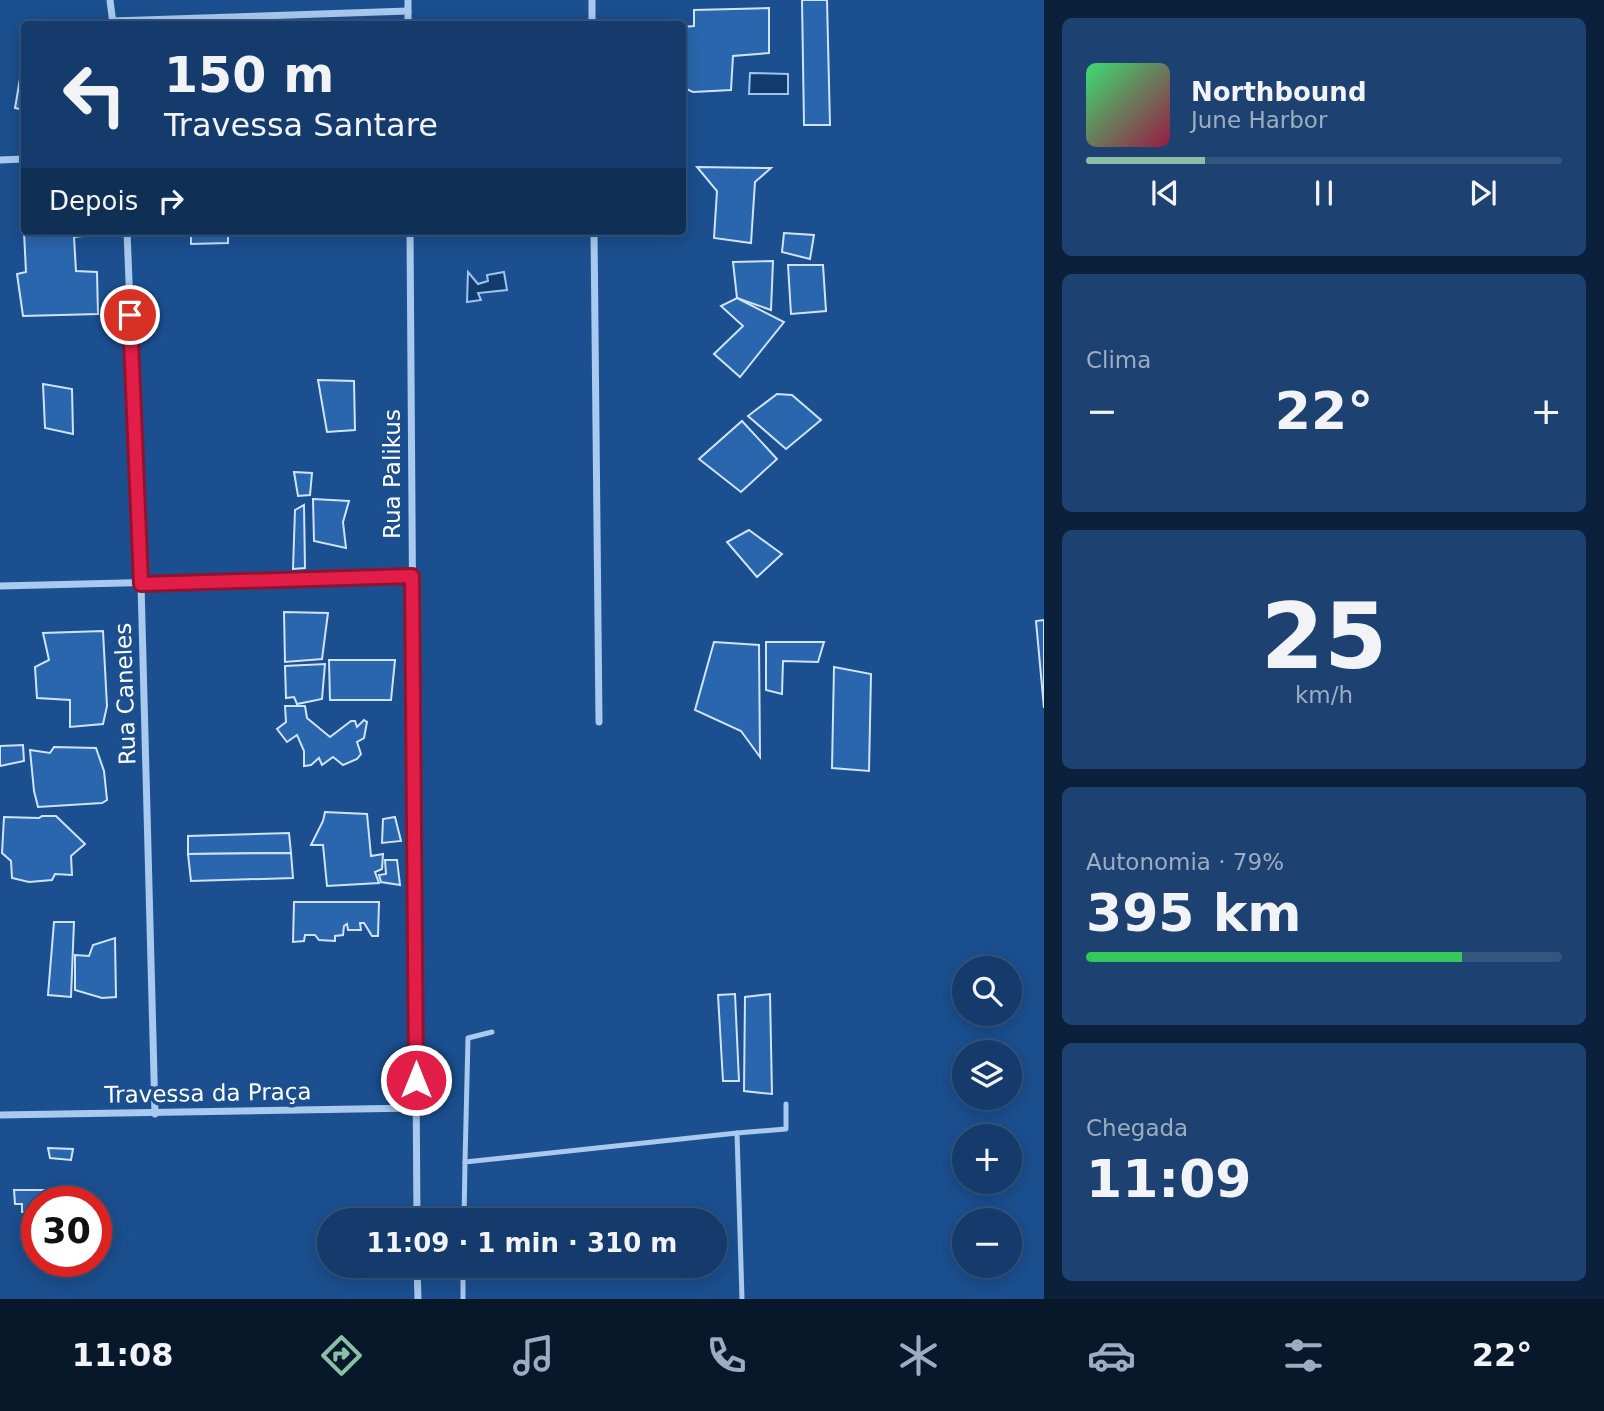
<!DOCTYPE html>
<html lang="pt">
<meta charset="utf-8">
<style>
:root{--surface:#143b6b;--page:#1d4271;--text:#f1f3f6;--muted:#9dadc1;--line:#33557e;--accent:#8abfa5}
body{margin:0;font-family:"DejaVu Sans",sans-serif;background:var(--page);color:var(--text);height:100vh;display:flex;flex-direction:column;font-size:26px;white-space:nowrap}
*{box-sizing:border-box;margin:0}
p{font-size:23px;color:var(--muted)}
.icon{flex:none;width:38px;height:38px;fill:none;stroke:currentColor;stroke-width:2;stroke-linecap:round;stroke-linejoin:round}
.map{position:relative;flex:1;overflow:hidden}
.panel{display:flex;flex-direction:column;gap:18px;padding:18px;background:#0b203b;width:560px}
.panel>*{flex:none}
.guide{position:absolute;left:21px;top:21px;width:665px;height:214px;border-radius:7px;box-shadow:0 4px 18px #0003,0 0 0 2px var(--line);background:#143b6b;color:var(--text);overflow:hidden}
.buttons{position:absolute;left:952px;top:956px;display:grid;gap:14px}
.buttons a{display:grid;place-items:center;width:70px;height:70px;border-radius:50%;background:var(--surface);box-shadow:0 4px 18px #0003,0 0 0 2px var(--line);font-size:35px}
.speed{position:absolute;left:21px;top:1186px;display:flex;gap:14px;font-size:35px;font-weight:700;text-align:center}
.speed>*{display:grid;place-content:center;width:91px;height:91px;border-radius:50%;background:var(--surface);box-shadow:0 4px 18px #0003,0 0 0 2px var(--line);line-height:1}
.speed .limit{border:10px solid #d22;background:#fff;color:#111}
.pin{position:absolute;display:grid;place-items:center;width:60px;height:60px;color:#fff;margin:-30px;border:4px solid #fff;border-radius:50%;box-shadow:0 2px 7px #0007}
.me{position:absolute;width:77px;margin:-38px;rotate:0deg;stroke-linejoin:round;filter:drop-shadow(0 0 5px #0008)}
.turn{display:flex;align-items:center;gap:24px;height:147px;padding:0 28px;font-size:32px}
.turn .icon{width:91px;height:91px;stroke-width:2.5}
.turn b{display:block;font-size:49px;line-height:60px}
.then{display:flex;align-items:center;height:66px;padding:0 28px;background:#0003;gap:14px;font-size:26px}
.big{font-size:52px;font-weight:700;line-height:1.1}
.panel .tile{flex:1;display:flex;flex-direction:column;justify-content:center;gap:10px;min-width:0;padding:0 24px;border-radius:10px;background:var(--page)}
.panel .dial{align-items:center;gap:0}
.dial b{font-size:91px;line-height:1}
.song{display:flex;align-items:center;gap:21px}
.cover{width:84px;height:84px;border-radius:10px;background:linear-gradient(135deg,hsl(140 70% 55%),hsl(340 70% 35%))}
.played{height:7px;border-radius:4px;background:linear-gradient(90deg,var(--accent) 25%,var(--line) 25%)}
.keys{display:flex;justify-content:space-around;direction:ltr}
.heat{display:flex;justify-content:space-between;align-items:center;font-size:38px;direction:ltr}
.charge{height:10px;border-radius:5px;background:linear-gradient(90deg,#34c759 79%,var(--line) 0)}
.trip{position:absolute;left:317px;top:1208px;width:410px;height:70px;border-radius:35px;background:var(--surface);box-shadow:0 4px 18px #0003,0 0 0 2px var(--line);font-weight:700;line-height:70px;text-align:center}
.tab-bar{display:flex;height:112px;justify-content:space-around;align-items:center;background:#08182b;color:var(--muted)}
.tab-bar .icon{width:49px;height:49px}
.tab-bar .selected{color:var(--accent)}
.tab-bar b{font-size:32px;color:var(--text)}
main{display:flex;flex:1;min-height:0}
.map>svg:first-child{display:block}
.water{fill:#123a6d;stroke:#9cc4f0;stroke-width:2}
.building{fill:#2a66ad;stroke:#cfe3fa;stroke-width:2}
.lines{fill:none;stroke-linecap:round;stroke-linejoin:round}
.lane{stroke:#a9c9ee;stroke-width:5}
.street{stroke:#a9c9ee;stroke-width:7}
.route-casing{stroke:#92132f;stroke-width:18}
.route{stroke:#e11d48;stroke-width:12}
.labels{text-anchor:middle;stroke-width:7;stroke-linejoin:round;paint-order:stroke}
.street-label{font-size:23px;fill:#fff;stroke:#1b4f8f}
</style>
<main>
<div class="map">
<svg width="1044" height="1299" viewBox="0 0 1044 1299">
<rect width="100%" height="100%" fill="#1b4f8f"/>
<g class="water">
<path d="M 750,73 L 788,74 L 788,94 L 749,94 Z"/>
<path d="M 468,272 L 478,284 L 488,281 L 487,275 L 504,272 L 507,290 L 478,293 L 481,300 L 467,302 Z"/>
</g>
<g class="building">
<path d="M 802,0 L 827,0 L 830,125 L 804,125 Z"/>
<path d="M 769,8 L 769,53 L 733,56 L 731,90 L 693,92 L 682,87 L 682,27 L 694,26 L 694,10 Z"/>
<path d="M 22,67 L 24,67 L 24,110 L 15,108 Z"/>
<path d="M 697,167 L 771,168 L 755,182 L 751,243 L 714,238 L 717,191 Z"/>
<path d="M 32,231 L 91,231 L 91,235 L 74,237 L 76,271 L 97,272 L 98,314 L 23,316 L 17,274 L 26,272 L 24,232 Z"/>
<path d="M 191,231 L 228,231 L 228,243 L 191,244 Z"/>
<path d="M 784,233 L 814,235 L 810,259 L 782,252 Z"/>
<path d="M 773,261 L 771,310 L 737,298 L 733,262 Z"/>
<path d="M 788,265 L 823,265 L 826,311 L 791,314 Z"/>
<path d="M 737,298 L 784,322 L 740,377 L 714,354 L 743,326 L 721,306 Z"/>
<path d="M 318,380 L 354,381 L 355,430 L 327,432 Z"/>
<path d="M 43,384 L 72,389 L 73,434 L 45,428 Z"/>
<path d="M 777,394 L 792,395 L 821,420 L 786,449 L 748,416 Z"/>
<path d="M 742,421 L 777,459 L 741,492 L 699,459 Z"/>
<path d="M 294,472 L 312,473 L 310,495 L 298,496 Z"/>
<path d="M 313,499 L 349,501 L 343,522 L 346,548 L 314,541 Z"/>
<path d="M 304,505 L 305,568 L 293,569 L 295,510 Z"/>
<path d="M 749,530 L 782,554 L 757,577 L 727,542 Z"/>
<path d="M 284,612 L 328,613 L 322,659 L 285,662 Z"/>
<path d="M 1044,620 L 1044,708 L 1036,621 Z"/>
<path d="M 103,631 L 107,706 L 103,724 L 70,727 L 70,700 L 37,698 L 35,667 L 49,660 L 43,633 Z"/>
<path d="M 714,642 L 759,645 L 760,757 L 741,731 L 695,710 Z"/>
<path d="M 766,642 L 824,642 L 818,662 L 783,661 L 782,694 L 766,690 Z"/>
<path d="M 329,660 L 395,660 L 391,700 L 330,700 Z"/>
<path d="M 325,664 L 322,699 L 297,704 L 294,697 L 286,698 L 285,666 Z"/>
<path d="M 834,667 L 871,674 L 869,771 L 832,768 Z"/>
<path d="M 285,706 L 305,706 L 307,718 L 330,737 L 351,721 L 355,721 L 357,727 L 364,720 L 367,722 L 364,738 L 357,742 L 361,754 L 357,759 L 343,765 L 333,757 L 322,765 L 319,758 L 311,765 L 304,766 L 304,751 L 297,735 L 287,742 L 277,729 L 286,722 Z"/>
<path d="M 23,745 L 24,761 L 0,766 L 0,746 Z"/>
<path d="M 54,747 L 96,748 L 104,771 L 107,800 L 102,803 L 38,807 L 34,791 L 30,750 L 50,753 Z"/>
<path d="M 325,812 L 367,814 L 371,856 L 383,854 L 382,869 L 375,872 L 379,883 L 327,886 L 323,845 L 311,845 L 323,821 Z"/>
<path d="M 42,816 L 56,816 L 85,844 L 71,856 L 72,875 L 55,874 L 52,880 L 29,882 L 12,878 L 11,861 L 2,853 L 4,817 L 39,818 Z"/>
<path d="M 395,817 L 401,841 L 382,843 L 383,819 Z"/>
<path d="M 289,833 L 291,853 L 188,854 L 188,836 Z"/>
<path d="M 291,853 L 293,878 L 191,881 L 188,854 Z"/>
<path d="M 385,860 L 397,860 L 400,885 L 381,882 L 379,875 L 386,874 Z"/>
<path d="M 294,902 L 379,902 L 378,936 L 372,936 L 364,923 L 360,923 L 361,930 L 348,930 L 347,924 L 344,926 L 343,935 L 335,936 L 335,941 L 319,940 L 315,935 L 305,935 L 304,941 L 293,942 Z"/>
<path d="M 54,922 L 74,922 L 71,997 L 48,995 Z"/>
<path d="M 115,938 L 116,997 L 102,998 L 75,990 L 75,955 L 89,956 L 93,945 Z"/>
<path d="M 735,994 L 739,1081 L 723,1081 L 718,995 Z"/>
<path d="M 770,994 L 772,1094 L 744,1091 L 745,997 Z"/>
<path d="M 48,1148 L 73,1149 L 71,1160 L 50,1158 Z"/>
<path d="M 14,1190 L 60,1190 L 77,1194 L 88,1202 L 37,1202 L 37,1212 L 22,1212 L 22,1204 L 15,1204 Z"/>
</g>
<g class="lines">
<g class="lane">
<path d="M 465,1162 L 468,1038 L 492,1032"/>
<path d="M 464,1220 L 465,1162 L 737,1133"/>
<path d="M 463,1299 L 463,1265"/>
<path d="M 742,1299 L 737,1133 L 786,1129 L 786,1104"/>
</g>
<g class="street">
<path d="M 110,0 L 113,24"/>
<path d="M 408,0 L 408,24"/>
<path d="M 592,0 L 592,24"/>
<path d="M 112,21 L 408,11"/>
<path d="M 0,160 L 24,159"/>
<path d="M 127,231 L 141,584 L 155,1114"/>
<path d="M 410,231 L 417,1220"/>
<path d="M 594,231 L 599,722"/>
<path d="M 0,586 L 413,576"/>
<path d="M 0,1115 L 416,1108"/>
<path d="M 417,1265 L 418,1299"/>
</g>
</g>
<g class="lines">
<g class="route-casing">
<path id="route" d="M 130,315 L 141,584 L 412,576 L 416,1080"/>
</g>
<use href="#route" class="route"/>
</g>
<g class="labels">
<g class="street-label">
<text transform="translate(392 474) rotate(-90)" y="8">Rua Palikus</text>
<text transform="translate(125 694) rotate(-92)" y="8">Rua Caneles</text>
<text transform="translate(208 1093) rotate(-1)" y="8">Travessa da Praça</text>
</g>
</g>
</svg>
<div class="buttons">
<a><svg class="icon" aria-label="search" viewBox="0 0 24 24"><circle cx="10" cy="10" r="6"/><path d="M15 15l6 6"/></svg></a>
<a><svg class="icon" aria-label="layers" viewBox="0 0 24 24"><path d="M12 4l9 5-9 5-9-5zM3 14l9 5 9-5"/></svg></a>
<a>+</a>
<a>−</a>
</div>
<div class="speed"><div class="limit">30</div></div>
<div class="pin" style="left:130px;top:315px;background:#d93025"><svg class="icon" aria-label="arrive" viewBox="0 0 24 24"><path d="M6 21V4h12l-3 4 3 4H6"/></svg></div>
<svg class="me" style="left:416px;top:1080px" viewBox="-20 -20 40 40"><circle r="17" fill="#e11d48" stroke="#fff" stroke-width="3"/><path d="M0-11L8 9 0 5-8 9z" fill="#fff"/></svg>
<div class="trip">11:09 · 1 min · 310 m</div>
<div class="guide">
<div class="turn"><svg class="icon" aria-label="left" viewBox="0 0 24 24"><path d="M17 20v-9H6M10 6l-5 5 5 5"/></svg><div><b>150 m</b>Travessa Santare</div></div>
<div class="then">Depois<svg class="icon" aria-label="right" viewBox="0 0 24 24"><path d="M7 20v-9h11M14 6l5 5-5 5"/></svg></div>
</div>
</div>
<section class="panel">
<div class="tile">
<div class="song"><i class="cover"></i><div><b>Northbound</b><p>June Harbor</p></div></div>
<div class="played"></div>
<div class="keys"><svg class="icon" aria-label="previous" viewBox="0 0 24 24"><path d="M18 5L8 12l10 7zM5 5v14"/></svg><svg class="icon" aria-label="pause" viewBox="0 0 24 24"><path d="M8 5v14M16 5v14"/></svg><svg class="icon" aria-label="next" viewBox="0 0 24 24"><path d="M6 5l10 7-10 7zM19 5v14"/></svg></div>
</div>
<div class="tile"><p>Clima</p>
<div class="heat"><a>−</a><b class="big">22°</b><a>+</a></div>
</div>
<div class="tile dial"><b>25</b><p>km/h</p></div>
<div class="tile"><p>Autonomia · 79%</p><b class="big">395 km</b><div class="charge"></div></div>
<div class="tile"><p>Chegada</p><b class="big">11:09</b></div>
</section>
</main>
<nav class="tab-bar">
<b>11:08</b>
<svg class="icon selected" aria-label="directions" viewBox="0 0 24 24"><path d="M12 3l9 9-9 9-9-9zM9 14v-3h6M13 9l2 2-2 2"/></svg>
<svg class="icon" aria-label="music" viewBox="0 0 24 24"><path d="M9 18V5l10-2v13"/><circle cx="6" cy="18" r="3"/><circle cx="16" cy="16" r="3"/></svg>
<svg class="icon" aria-label="phone" viewBox="0 0 24 24"><path d="M5 4h4l2 5-3 2q2 4 5 5l2-3 5 2v4C11 20 4 13 5 4z"/></svg>
<svg class="icon" aria-label="climate" viewBox="0 0 24 24"><path d="M12 3v18M4 7l16 10M4 17L20 7"/></svg>
<svg class="icon" aria-label="car" viewBox="0 0 24 24"><path d="M5 17H2v-5l4-1 3-4h7l3 4 3 1v5h-3M9 17h6M6 11h13"/><circle cx="7" cy="17" r="2"/><circle cx="17" cy="17" r="2"/></svg>
<svg class="icon" aria-label="filters" viewBox="0 0 24 24"><path d="M4 7h16M4 17h16"/><circle cx="9" cy="7" r="2"/><circle cx="15" cy="17" r="2"/></svg>
<b>22°</b>
</nav>
